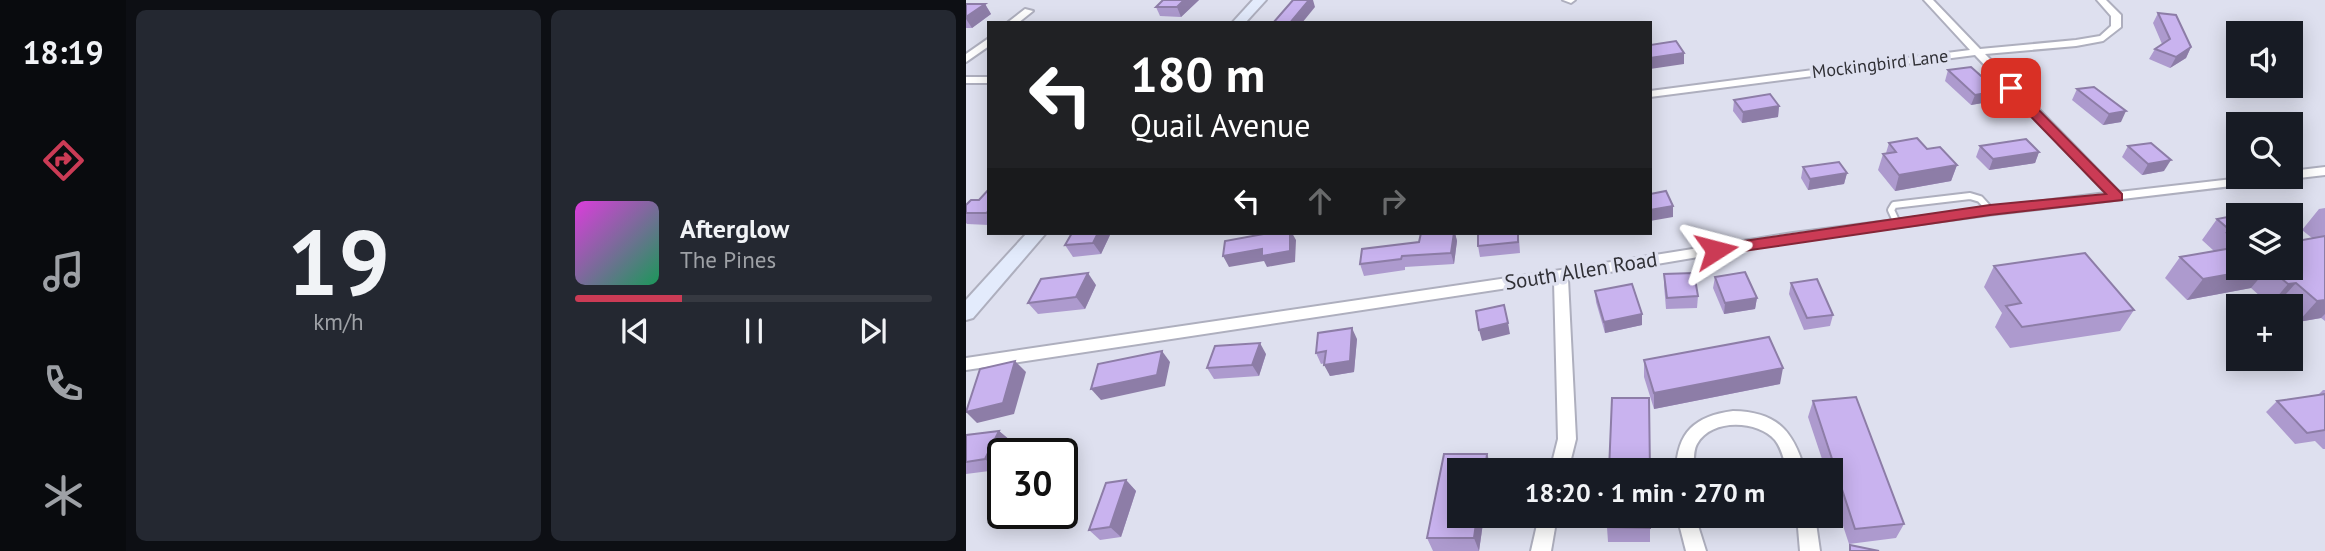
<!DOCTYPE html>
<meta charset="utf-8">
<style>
:root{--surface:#171b24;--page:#242831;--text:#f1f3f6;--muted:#9ea1a6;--line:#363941;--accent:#cb3b55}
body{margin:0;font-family:"PT Sans",sans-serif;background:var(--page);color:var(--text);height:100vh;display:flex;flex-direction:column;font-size:26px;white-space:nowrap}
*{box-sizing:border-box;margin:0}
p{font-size:23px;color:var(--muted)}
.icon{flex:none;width:38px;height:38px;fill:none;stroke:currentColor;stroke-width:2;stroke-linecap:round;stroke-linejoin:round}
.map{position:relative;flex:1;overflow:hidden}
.drawer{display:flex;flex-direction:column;gap:10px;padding:10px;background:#0d0f14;width:840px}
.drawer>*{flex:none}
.top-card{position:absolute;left:21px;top:21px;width:665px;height:214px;border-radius:0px;box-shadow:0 4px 18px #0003;background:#202124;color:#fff;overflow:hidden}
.tools{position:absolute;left:1260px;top:21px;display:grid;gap:14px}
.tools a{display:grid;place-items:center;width:77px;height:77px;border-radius:0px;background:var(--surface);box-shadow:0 4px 18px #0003;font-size:35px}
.speed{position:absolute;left:21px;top:438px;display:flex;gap:14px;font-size:35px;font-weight:700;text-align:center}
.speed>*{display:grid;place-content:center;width:91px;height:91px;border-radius:50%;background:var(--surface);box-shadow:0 4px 18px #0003;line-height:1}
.speed .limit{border:4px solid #111;border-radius:10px;background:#fff;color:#111}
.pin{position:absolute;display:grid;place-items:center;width:60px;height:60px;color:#fff;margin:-30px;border-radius:14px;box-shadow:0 4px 10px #0006}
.me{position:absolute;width:77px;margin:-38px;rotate:81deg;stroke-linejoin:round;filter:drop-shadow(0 0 5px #0008)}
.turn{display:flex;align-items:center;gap:24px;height:147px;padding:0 28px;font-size:32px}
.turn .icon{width:91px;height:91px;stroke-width:2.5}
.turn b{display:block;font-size:49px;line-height:60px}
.lanes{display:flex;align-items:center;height:66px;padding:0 28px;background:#0003;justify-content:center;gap:35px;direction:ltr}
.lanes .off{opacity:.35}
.drawer .tile{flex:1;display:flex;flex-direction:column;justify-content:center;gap:10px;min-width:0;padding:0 24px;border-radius:10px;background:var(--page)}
.drawer .dial{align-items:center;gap:0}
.dial b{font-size:91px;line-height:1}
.song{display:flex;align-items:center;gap:21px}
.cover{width:84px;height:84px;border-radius:10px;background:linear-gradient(135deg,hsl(300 70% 55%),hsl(150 70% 35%))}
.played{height:7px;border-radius:4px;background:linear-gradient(90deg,var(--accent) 30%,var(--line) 30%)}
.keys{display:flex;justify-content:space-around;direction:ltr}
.drawer .tiles{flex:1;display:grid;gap:10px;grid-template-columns:repeat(2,1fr)}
.trip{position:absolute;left:481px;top:458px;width:396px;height:70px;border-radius:0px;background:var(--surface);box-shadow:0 4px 18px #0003;font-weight:800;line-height:70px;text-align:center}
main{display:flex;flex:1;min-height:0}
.tabs{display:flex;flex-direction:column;width:126px;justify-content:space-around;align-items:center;background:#090b0e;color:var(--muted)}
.tabs .icon{width:49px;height:49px}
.tabs .selected{color:var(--accent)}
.tabs b{font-size:32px;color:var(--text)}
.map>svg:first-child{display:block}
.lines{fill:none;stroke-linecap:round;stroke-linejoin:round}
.lane-casing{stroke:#aeafbe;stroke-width:10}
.street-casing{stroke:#aeafbe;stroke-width:4}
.secondary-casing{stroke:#aeafbe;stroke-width:4}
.lane{stroke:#fff;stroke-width:6}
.street{fill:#fff;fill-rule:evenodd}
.secondary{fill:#e3ebfc;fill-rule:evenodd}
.wall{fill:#ad9ace}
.shaded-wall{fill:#8d7da7}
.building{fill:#c9b3ef;stroke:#8d7da7;stroke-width:2}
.route{fill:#cb3b55;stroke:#842637;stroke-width:2}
.labels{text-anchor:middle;stroke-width:7;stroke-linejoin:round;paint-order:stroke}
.far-street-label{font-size:18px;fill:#303036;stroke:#dee0ef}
.street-label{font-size:21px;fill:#303036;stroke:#dee0ef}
</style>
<main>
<nav class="tabs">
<b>18:19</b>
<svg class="icon selected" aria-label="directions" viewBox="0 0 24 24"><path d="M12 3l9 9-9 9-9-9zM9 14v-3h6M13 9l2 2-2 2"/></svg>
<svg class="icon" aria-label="music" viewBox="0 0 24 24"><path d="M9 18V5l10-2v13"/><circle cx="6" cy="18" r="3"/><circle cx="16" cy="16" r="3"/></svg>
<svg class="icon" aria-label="phone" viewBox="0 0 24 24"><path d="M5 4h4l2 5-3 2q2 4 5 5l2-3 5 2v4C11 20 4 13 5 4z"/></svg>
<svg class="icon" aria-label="climate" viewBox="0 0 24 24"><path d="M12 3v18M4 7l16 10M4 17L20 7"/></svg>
</nav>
<section class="drawer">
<div class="tiles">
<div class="tile dial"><b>19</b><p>km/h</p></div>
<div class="tile">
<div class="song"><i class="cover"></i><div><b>Afterglow</b><p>The Pines</p></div></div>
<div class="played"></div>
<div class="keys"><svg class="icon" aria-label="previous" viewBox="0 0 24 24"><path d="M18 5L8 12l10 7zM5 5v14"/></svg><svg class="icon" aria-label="pause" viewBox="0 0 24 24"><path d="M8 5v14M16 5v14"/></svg><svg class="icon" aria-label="next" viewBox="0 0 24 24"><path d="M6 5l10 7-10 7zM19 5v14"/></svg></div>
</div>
</div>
</section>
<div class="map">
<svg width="1359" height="551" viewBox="0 0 1359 551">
<rect width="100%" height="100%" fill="#dee0ef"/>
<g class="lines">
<g class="lane-casing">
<path id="lane" d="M 931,223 L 925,210 L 928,205 L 1004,196 L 1014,199 L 1024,210"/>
</g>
<g class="street-casing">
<g id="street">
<path d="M 597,0 L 609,0 L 605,3 Z"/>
<path d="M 958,0 L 967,0 L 1014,49 L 1110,40 L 1134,36 L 1145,26 L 1145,16 L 1131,0 L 1140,0 L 1155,15 L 1155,27 L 1137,41 L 1110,46 L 1019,54 L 1153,192 L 1284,177 L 1325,177 L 1325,171 L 1359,167 L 1359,175 L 1029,214 L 827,241 L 602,279 L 610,439 L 602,471 L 584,471 L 592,439 L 588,281 L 0,370 L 0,358 L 595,270 L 827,233 L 1140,193 L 1009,55 L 684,97 L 684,91 L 1004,50 Z"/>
<path d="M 59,9 L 67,11 L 52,23 L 41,23 Z"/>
<path d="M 23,38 L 23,46 L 0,62 L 0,54 Z"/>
<rect x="0" y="77" width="23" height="6"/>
<path d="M 767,411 C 811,412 827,430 839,471 L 821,471 C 818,460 816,449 809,440 C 792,420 745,418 731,444 C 727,451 728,462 728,471 L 710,471 C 711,432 729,416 767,411 Z"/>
<path d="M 573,516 L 591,516 L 585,551 L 565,551 Z"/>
<path d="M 711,516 L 729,516 L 740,551 L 720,551 Z"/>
<path d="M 831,516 L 849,516 L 854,551 L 834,551 Z"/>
</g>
</g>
<g class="secondary-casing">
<g id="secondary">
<path d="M 287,0 L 300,0 L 279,23 L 266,23 Z"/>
<path d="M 61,233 L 80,233 L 7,318 L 0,320 L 0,300 Z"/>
</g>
</g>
<use href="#lane" class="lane"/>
<use href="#street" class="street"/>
<use href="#secondary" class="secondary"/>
</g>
<g class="wall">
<path d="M 197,0 L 233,0 L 215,17 L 194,16 L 190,7 Z"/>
<path d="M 0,4 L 19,4 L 25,14 L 6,28 L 0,28 Z"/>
<path d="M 1192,13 L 1225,47 L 1220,58 L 1204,68 L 1183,59 L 1189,49 L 1196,44 L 1187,23 Z"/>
<path d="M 982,70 L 1028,101 L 1005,105 L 979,81 Z"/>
<path d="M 1111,89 L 1155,122 L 1137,125 L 1106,100 Z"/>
<path d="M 768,100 L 813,106 L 812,117 L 776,123 L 767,111 Z"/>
<path d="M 923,143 L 961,149 L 991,165 L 985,181 L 929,191 L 912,170 L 917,154 L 920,153 Z"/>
<path d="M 1014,146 L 1073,152 L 1069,163 L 1023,170 L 1010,157 Z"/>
<path d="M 1162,146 L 1198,171 L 1176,175 L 1156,157 Z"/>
<path d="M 837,167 L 881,173 L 878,184 L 842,190 L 835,178 Z"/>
<path d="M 23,189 L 23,225 L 1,224 L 0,223 L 0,205 L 13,200 Z"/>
<path d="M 1359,208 L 1359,321 L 1355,318 L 1332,322 L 1325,316 L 1325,306 L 1314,306 L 1311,304 L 1304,305 L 1285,288 L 1221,300 L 1199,278 L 1214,257 L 1248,251 L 1236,240 L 1251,219 L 1272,215 L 1272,268 L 1325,268 L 1346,238 L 1336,230 L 1353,209 Z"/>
<path d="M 106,233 L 143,233 L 144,235 L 135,254 L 107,257 L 99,245 Z"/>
<path d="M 455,233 L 489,233 L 491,241 L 488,264 L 439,267 L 439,270 L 398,276 L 394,264 L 453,242 Z"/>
<path d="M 553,238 L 554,253 L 514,257 L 512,246 Z"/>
<path d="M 1028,266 L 1168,310 L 1154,331 L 1044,348 L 1029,327 L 1036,313 L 1018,287 Z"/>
<path d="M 698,274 L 732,296 L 731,308 L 700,309 L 698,285 Z"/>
<path d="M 749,277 L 791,298 L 789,309 L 758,314 L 747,288 Z"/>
<path d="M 825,283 L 867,315 L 864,326 L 838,330 L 823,294 Z"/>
<path d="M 130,285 L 119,309 L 72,314 L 62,303 Z"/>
<path d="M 629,291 L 676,325 L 639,333 L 630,302 Z"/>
<path d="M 391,339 L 388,372 L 364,376 L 359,363 L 355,364 L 350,353 Z"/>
<path d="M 300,354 L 293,376 L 248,379 L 241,368 Z"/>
<path d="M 678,360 L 814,384 L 688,409 L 678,377 Z"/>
<path d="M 1357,390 L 1359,390 L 1359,449 L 1357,449 L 1349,441 L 1329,444 L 1300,412 L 1311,401 L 1352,395 Z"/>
<path d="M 847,401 L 938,524 L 930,538 L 883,544 L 864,486 L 864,471 L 860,471 L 842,417 Z"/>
<path d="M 33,431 L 45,441 L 37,453 L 37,458 L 31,470 L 0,474 L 0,435 Z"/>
<path d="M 478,454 L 521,454 L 525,471 L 494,471 L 494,516 L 518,516 L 513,551 L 467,551 L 461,538 Z"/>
<path d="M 160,480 L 170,491 L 155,537 L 134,540 L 123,530 Z"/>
<path d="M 684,516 L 684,542 L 642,542 L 641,527 Z"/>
</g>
<g class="shaded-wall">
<path d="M 218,0 L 233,0 L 215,17 L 211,7 Z"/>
<path d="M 343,0 L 347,0 L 349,7 L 336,23 L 324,23 Z"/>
<path d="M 19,4 L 25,14 L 6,28 L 0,19 L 0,17 Z"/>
<path d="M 1225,47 L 1220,58 L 1204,68 L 1210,57 Z"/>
<path d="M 718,53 L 718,64 L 684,69 L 684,58 Z"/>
<path d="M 1032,91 L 1028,101 L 1005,105 L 1009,95 Z"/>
<path d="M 813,106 L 812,117 L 776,123 L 777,112 Z"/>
<path d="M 1160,111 L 1155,122 L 1137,125 L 1143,114 Z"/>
<path d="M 1073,152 L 1069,163 L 1023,170 L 1027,159 Z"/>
<path d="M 1205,160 L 1198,171 L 1176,175 L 1182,164 Z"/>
<path d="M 991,165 L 985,181 L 929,191 L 933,175 Z"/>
<path d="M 881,173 L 878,184 L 842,190 L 844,179 Z"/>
<path d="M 707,206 L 707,217 L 684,221 L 684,210 Z"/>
<path d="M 132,233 L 143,233 L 144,235 L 135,254 L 127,243 Z"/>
<path d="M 324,233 L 326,233 L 330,240 L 329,262 L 301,267 L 298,261 L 263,267 L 257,256 Z"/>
<path d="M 488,233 L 489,233 L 491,241 L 488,264 L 485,253 Z"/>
<path d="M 1298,268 L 1302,268 L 1285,288 L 1221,300 L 1237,279 Z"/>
<path d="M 122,273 L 130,285 L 119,309 L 110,297 Z"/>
<path d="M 1330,283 L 1311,304 L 1304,305 L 1322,284 Z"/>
<path d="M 791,298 L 789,309 L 758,314 L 759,303 Z"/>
<path d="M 1359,300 L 1359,314 L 1355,318 L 1332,322 L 1351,301 Z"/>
<path d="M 676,314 L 676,325 L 639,333 L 638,322 Z"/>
<path d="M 542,323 L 544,334 L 516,341 L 513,330 Z"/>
<path d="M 386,328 L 391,339 L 388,372 L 364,376 L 358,365 Z"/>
<path d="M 294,343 L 300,354 L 293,376 L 286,365 Z"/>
<path d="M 196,351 L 204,362 L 199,386 L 135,400 L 125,389 Z"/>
<path d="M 49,361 L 60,372 L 48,414 L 11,423 L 0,412 Z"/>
<path d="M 817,368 L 814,384 L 688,409 L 688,393 Z"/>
<path d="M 33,431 L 45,441 L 39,453 L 37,453 L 37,458 L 31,470 L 19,459 Z"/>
<path d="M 521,454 L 526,469 L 525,471 L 519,471 Z"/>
<path d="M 160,480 L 170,491 L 155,537 L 144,527 Z"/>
<path d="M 511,516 L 518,516 L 513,551 L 508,538 Z"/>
</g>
<g class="building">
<path d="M 197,0 L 218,0 L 211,7 L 190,7 Z"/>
<path d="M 327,0 L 343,0 L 324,23 L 307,23 Z"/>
<path d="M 0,4 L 19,4 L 0,17 Z"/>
<path d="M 1192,13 L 1210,15 L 1225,47 L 1210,57 L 1189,49 L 1204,39 Z"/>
<path d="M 710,41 L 718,53 L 684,58 L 684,45 Z"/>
<path d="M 1005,67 L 1032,91 L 1009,95 L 982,70 Z"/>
<path d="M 1128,87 L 1160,111 L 1143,114 L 1111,89 Z"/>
<path d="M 804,94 L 813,106 L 777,112 L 768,100 Z"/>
<path d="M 951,138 L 961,149 L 974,147 L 991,165 L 933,175 L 917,154 L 930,152 L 923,143 Z"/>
<path d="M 1060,139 L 1073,152 L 1027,159 L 1014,146 Z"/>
<path d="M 1185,143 L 1205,160 L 1182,164 L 1162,146 Z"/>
<path d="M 873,162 L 881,173 L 844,179 L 837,167 Z"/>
<path d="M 23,189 L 23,211 L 20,213 L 0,213 L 0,205 L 5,200 L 13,200 Z"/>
<path d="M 700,191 L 707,206 L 684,210 L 684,194 Z"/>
<path d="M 1282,213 L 1284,215 L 1272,215 L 1272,242 L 1261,233 L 1266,232 L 1251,219 Z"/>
<path d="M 106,233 L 132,233 L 127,243 L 99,245 Z"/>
<path d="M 303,233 L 324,233 L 324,251 L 296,256 L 296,249 L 257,256 L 259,241 Z"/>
<path d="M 455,233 L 488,233 L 485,253 L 436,256 L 435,259 L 394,264 L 396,249 L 453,242 Z"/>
<path d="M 512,233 L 552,233 L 552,242 L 512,246 Z"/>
<path d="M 1359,236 L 1359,300 L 1351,301 L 1330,283 L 1322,284 L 1303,268 L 1325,268 L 1325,242 Z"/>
<path d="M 1272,247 L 1272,268 L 1298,268 L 1237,279 L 1214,257 Z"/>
<path d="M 1119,253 L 1168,310 L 1056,327 L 1040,306 L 1055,303 L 1028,266 Z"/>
<path d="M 779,272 L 791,298 L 759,303 L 749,277 Z"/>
<path d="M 122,273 L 110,297 L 62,303 L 75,279 Z"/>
<path d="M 728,273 L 732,296 L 701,298 L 698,274 Z"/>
<path d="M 851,279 L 867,315 L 841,318 L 825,283 Z"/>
<path d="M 666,284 L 676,314 L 638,322 L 629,291 Z"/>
<path d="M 538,305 L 542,323 L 513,330 L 510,311 Z"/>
<path d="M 386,328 L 384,361 L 358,365 L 360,351 L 350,353 L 352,333 Z"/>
<path d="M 803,337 L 817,368 L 688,393 L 678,360 Z"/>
<path d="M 294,343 L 286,365 L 241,368 L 249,346 Z"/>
<path d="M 196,351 L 191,375 L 125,389 L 132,364 Z"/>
<path d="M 49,361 L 37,403 L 0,412 L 14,369 Z"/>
<path d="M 1359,394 L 1359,430 L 1341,433 L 1311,401 Z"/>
<path d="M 890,397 L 938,524 L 889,529 L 847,401 Z"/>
<path d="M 646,398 L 683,398 L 684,471 L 643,471 Z"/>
<path d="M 33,431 L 19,459 L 0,462 L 0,435 Z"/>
<path d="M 478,454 L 521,454 L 519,471 L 494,471 L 494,516 L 511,516 L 508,538 L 461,538 Z"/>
<path d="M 160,480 L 144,527 L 123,530 L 140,483 Z"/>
<path d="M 642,516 L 684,516 L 684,528 L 641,527 Z"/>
<path d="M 884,545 L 913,551 L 884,551 Z"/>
</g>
<path class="route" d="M 1045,85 L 1049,86 L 1156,194 L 1156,200 L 1024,215 L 750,255 L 742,250 L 750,245 L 1024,205 L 1140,194 L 1040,91 L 1039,88 Z"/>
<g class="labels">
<g class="far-street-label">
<text transform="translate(914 64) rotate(-7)" y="6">Mockingbird Lane</text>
</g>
<g class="street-label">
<text transform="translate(615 271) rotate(-9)" y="7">South Allen Road</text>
</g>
</g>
</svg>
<div class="tools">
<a><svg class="icon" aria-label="sound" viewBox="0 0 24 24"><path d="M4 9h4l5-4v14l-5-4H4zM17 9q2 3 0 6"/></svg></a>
<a><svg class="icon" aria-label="search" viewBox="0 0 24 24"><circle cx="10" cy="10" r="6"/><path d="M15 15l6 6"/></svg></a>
<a><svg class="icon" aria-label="layers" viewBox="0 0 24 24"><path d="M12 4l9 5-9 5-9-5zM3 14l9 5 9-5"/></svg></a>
<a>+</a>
</div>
<div class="speed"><div class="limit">30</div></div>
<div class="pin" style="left:1045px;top:88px;background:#d93025"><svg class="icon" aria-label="arrive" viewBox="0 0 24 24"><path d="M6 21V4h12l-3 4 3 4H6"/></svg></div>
<svg class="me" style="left:750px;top:250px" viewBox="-20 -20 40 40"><path d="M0-17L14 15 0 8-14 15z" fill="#cb3b55" stroke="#fff" stroke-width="4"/></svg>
<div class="trip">18:20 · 1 min · 270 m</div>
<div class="top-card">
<div class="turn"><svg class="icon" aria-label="left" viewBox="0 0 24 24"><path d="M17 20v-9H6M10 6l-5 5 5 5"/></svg><div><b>180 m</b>Quail Avenue</div></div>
<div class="lanes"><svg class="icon" aria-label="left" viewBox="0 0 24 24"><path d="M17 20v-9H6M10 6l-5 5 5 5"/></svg><svg class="icon off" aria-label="ahead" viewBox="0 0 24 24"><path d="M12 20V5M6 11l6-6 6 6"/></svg><svg class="icon off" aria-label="right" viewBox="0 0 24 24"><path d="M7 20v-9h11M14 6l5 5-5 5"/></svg></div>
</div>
</div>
</main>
